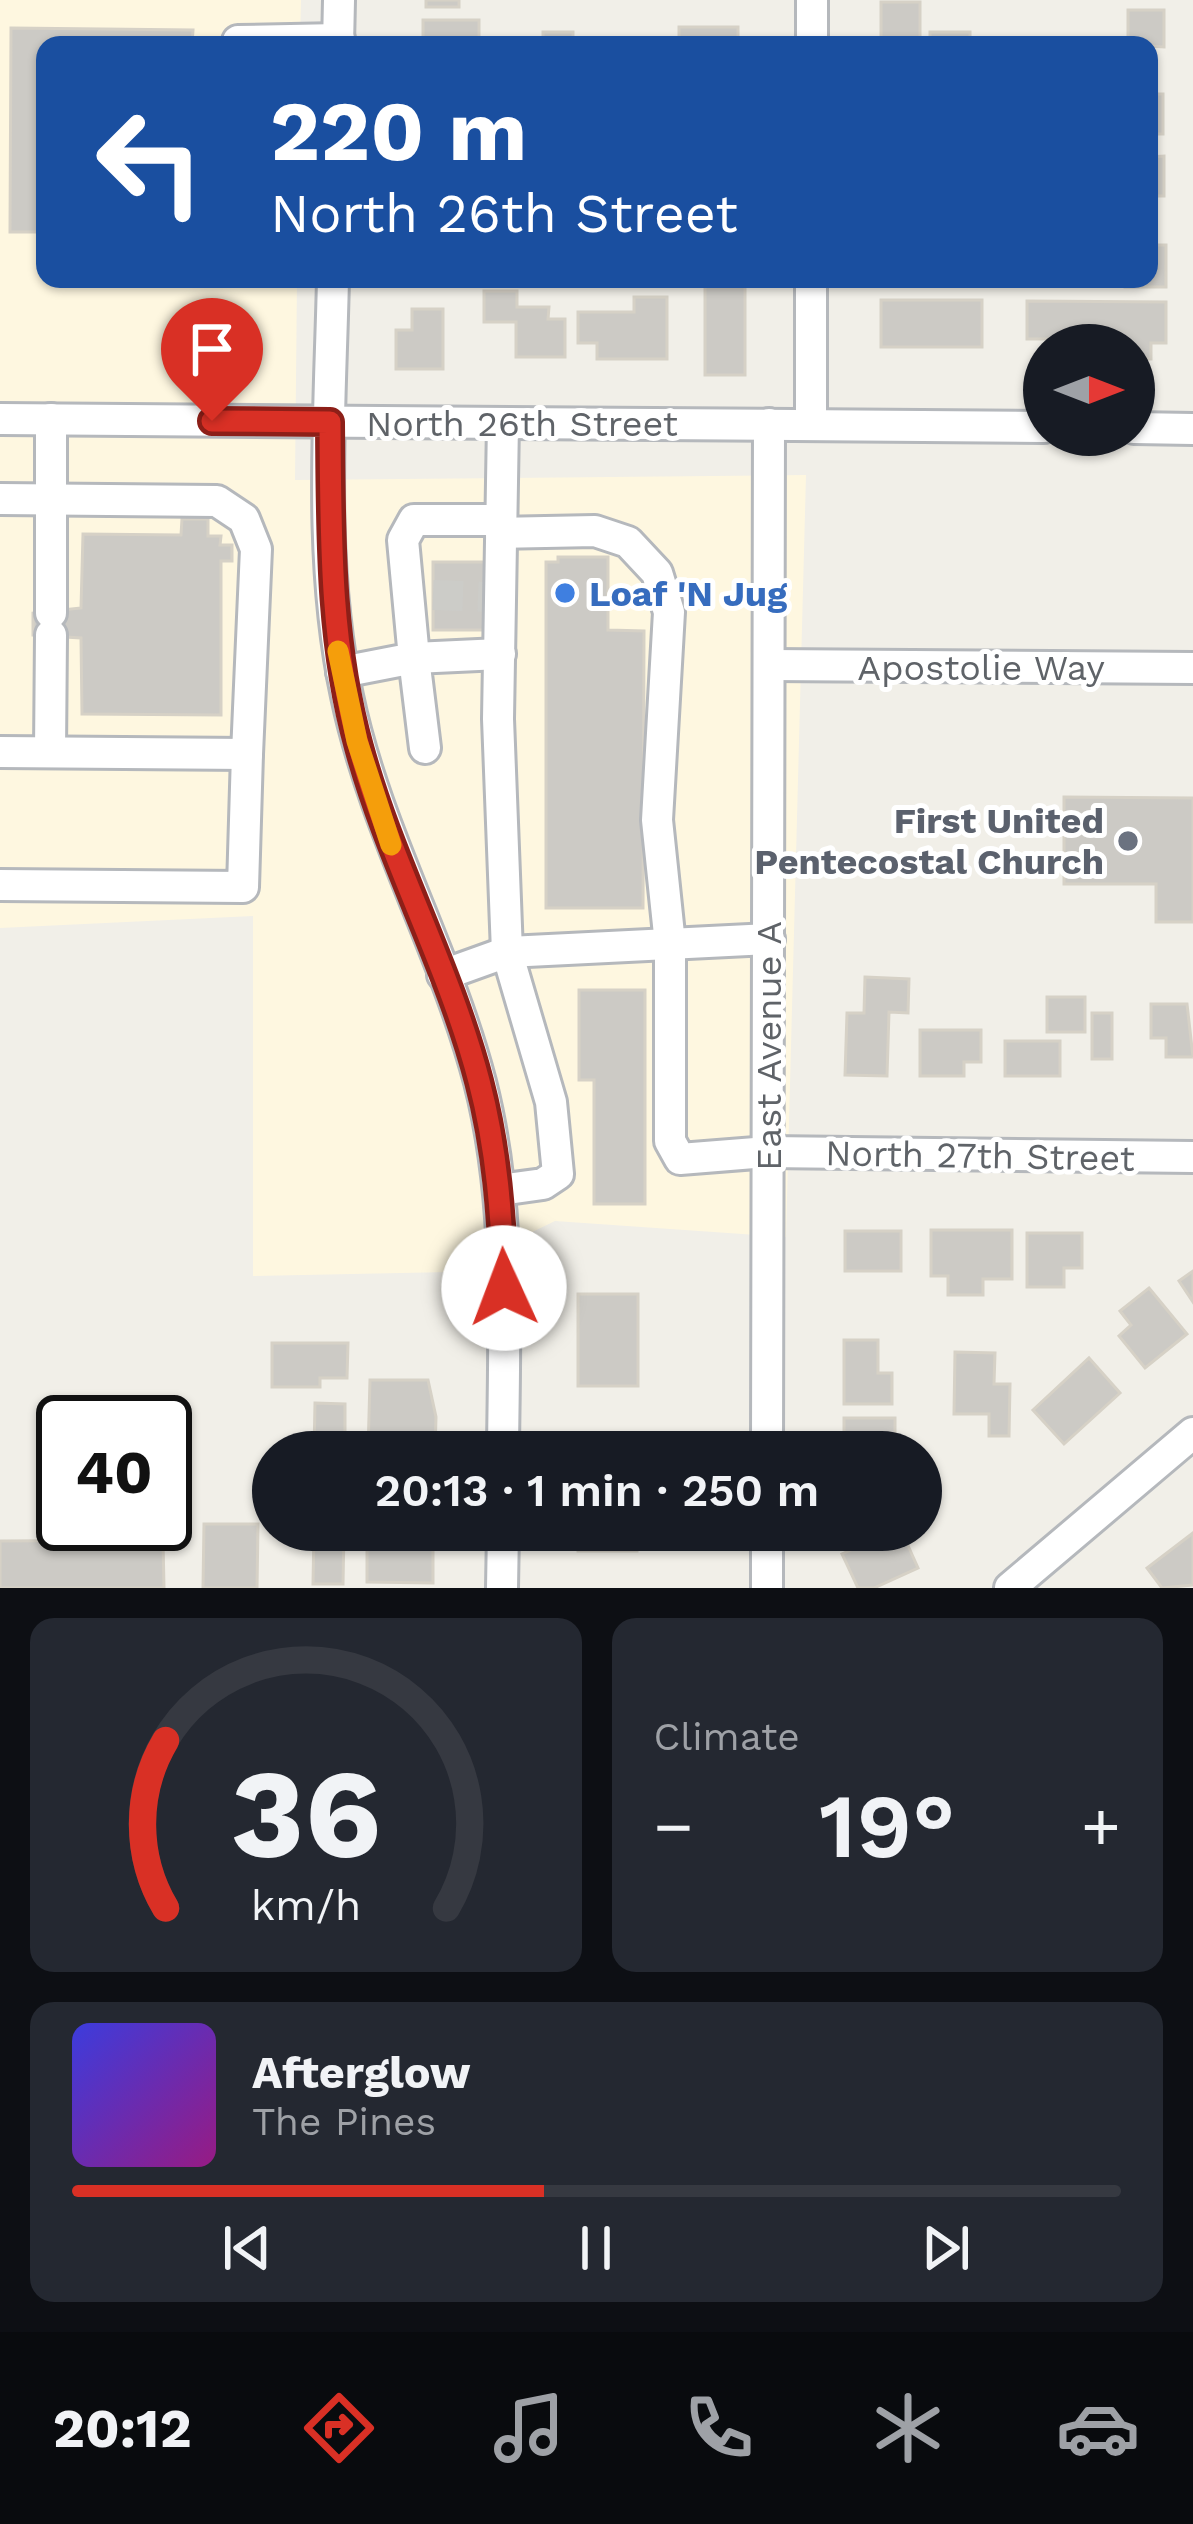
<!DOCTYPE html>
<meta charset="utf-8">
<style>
:root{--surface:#171b24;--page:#242831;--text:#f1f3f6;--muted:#9ea1a6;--line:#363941;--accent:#d93025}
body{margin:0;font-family:"Work Sans",sans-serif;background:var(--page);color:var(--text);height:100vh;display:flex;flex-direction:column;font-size:45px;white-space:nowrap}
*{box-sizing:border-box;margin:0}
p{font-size:39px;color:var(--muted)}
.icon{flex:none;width:66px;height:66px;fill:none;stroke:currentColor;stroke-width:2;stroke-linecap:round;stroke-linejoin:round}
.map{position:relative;height:1588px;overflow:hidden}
.panel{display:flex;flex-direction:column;gap:30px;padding:30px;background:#0d0f14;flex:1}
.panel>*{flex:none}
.top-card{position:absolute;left:36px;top:36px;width:1122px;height:252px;border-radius:24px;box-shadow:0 3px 9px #0004;background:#1a4fa0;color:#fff;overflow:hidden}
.needle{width:78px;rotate:90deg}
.fabs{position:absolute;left:1023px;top:324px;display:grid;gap:24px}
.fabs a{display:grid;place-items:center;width:132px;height:132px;border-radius:50%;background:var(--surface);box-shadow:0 3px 9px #0004;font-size:60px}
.speed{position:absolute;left:36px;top:1395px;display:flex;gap:24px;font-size:60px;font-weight:700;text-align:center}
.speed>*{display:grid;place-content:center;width:156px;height:156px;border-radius:50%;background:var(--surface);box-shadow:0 3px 9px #0004;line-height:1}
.speed .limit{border:6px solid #111;border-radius:18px;background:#fff;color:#111}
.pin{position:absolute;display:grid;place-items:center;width:102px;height:102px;color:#fff;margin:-123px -51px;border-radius:50% 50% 50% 0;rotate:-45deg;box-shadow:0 0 12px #0007}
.pin .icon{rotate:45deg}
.me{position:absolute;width:132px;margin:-66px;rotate:358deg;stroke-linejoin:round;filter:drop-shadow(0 0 9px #0008)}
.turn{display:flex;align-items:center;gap:42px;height:252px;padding:0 36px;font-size:54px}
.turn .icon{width:156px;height:156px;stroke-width:2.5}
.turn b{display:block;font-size:84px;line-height:102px}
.big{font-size:90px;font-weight:600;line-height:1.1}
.panel .tile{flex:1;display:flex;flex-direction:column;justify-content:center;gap:18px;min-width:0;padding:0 42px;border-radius:24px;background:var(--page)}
.panel .dial{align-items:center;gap:0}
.dial svg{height:312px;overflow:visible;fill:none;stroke:var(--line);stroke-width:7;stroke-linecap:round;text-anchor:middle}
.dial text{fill:var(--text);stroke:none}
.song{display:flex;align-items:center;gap:36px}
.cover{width:144px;height:144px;border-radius:18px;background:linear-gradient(135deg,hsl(240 70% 55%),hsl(310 70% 35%))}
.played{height:12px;border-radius:6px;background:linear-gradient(90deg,var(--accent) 45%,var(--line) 45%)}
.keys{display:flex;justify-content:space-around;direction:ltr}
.heat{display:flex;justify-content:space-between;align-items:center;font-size:66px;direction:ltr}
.panel .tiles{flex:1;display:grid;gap:30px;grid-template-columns:1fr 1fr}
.tile:last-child{grid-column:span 2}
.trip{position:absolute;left:252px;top:1431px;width:690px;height:120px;border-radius:60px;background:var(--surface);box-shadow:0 3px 9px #0004;font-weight:600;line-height:120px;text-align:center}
.tab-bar{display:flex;height:192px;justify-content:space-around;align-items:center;background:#090b0e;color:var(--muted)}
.tab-bar .icon{width:84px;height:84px}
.tab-bar .current{color:var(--accent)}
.tab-bar b{font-size:54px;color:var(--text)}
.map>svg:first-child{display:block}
.commercial{fill:#fef7e0}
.building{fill:#cccac5;stroke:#d6d1c6;stroke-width:3}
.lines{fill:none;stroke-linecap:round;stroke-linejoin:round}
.minor-tunnel{stroke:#ccccc8;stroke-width:30;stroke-dasharray:30 15;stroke-linecap:butt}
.minor-casing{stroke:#b5b8bc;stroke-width:36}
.minor{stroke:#fff;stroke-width:30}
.route-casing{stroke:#8d1f18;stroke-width:30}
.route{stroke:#d93025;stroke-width:21}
.slow{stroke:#f59e0b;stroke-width:21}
.shop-dot{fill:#3f7fe0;stroke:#fff;stroke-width:4.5}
.worship-dot{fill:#6b7280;stroke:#fff;stroke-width:4.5}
.labels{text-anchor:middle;stroke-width:10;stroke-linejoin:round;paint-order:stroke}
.street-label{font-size:36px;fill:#5f6368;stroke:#fff}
.shop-label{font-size:36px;font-weight:bold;fill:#366cbe;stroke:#fff;text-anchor:start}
.worship-label{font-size:36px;font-weight:bold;fill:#5b616d;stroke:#fff;text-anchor:end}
</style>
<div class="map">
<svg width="1193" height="1588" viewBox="0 0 1193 1588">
<rect width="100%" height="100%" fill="#f1efe8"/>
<path class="commercial" d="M 0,0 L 301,0 L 300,45 L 45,45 L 45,279 L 297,279 L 295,480 L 806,475 L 786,1237 L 555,1221 L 450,1272 L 253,1276 L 253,916 L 0,928 Z"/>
<g class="building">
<rect x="426" y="0" width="33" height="7"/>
<rect x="881" y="2" width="39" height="43"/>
<path d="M 1128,10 L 1164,10 L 1164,47 L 1128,45 Z"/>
<rect x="423" y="20" width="56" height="25"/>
<rect x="679" y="27" width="59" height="18"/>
<path d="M 11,28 L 193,30 L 192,45 L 45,45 L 45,232 L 10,232 Z"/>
<rect x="543" y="32" width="30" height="13"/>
<rect x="930" y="32" width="40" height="13"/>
<rect x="1087" y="39" width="31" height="6"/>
<rect x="1149" y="94" width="14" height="40"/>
<path d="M 1164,156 L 1164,196 L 1149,196 L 1149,157 Z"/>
<path d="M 1149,245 L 1166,245 L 1166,287 L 1125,287 L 1125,279 L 1149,279 Z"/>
<rect x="705" y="279" width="40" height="96"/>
<path d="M 484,291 L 517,291 L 517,307 L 549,307 L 548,319 L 565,319 L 565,357 L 516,357 L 516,322 L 484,322 Z"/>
<path d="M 634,297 L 667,297 L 667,359 L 597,359 L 597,343 L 578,343 L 578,312 L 634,312 Z"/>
<rect x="881" y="300" width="101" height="47"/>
<path d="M 1027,301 L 1166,302 L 1166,343 L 1151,343 L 1151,359 L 1134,359 L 1134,345 L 1117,345 L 1117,339 L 1027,339 Z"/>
<path d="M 412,309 L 443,309 L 443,369 L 396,369 L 396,330 L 412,330 Z"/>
<path d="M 182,519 L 208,519 L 208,536 L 221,536 L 220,545 L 232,545 L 232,561 L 221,561 L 221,715 L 82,714 L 81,638 L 33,635 L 33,613 L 81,608 L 83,534 L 181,535 Z"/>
<path d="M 558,557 L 608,557 L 608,630 L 644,631 L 643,908 L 546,908 L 546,562 L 558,562 Z"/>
<rect x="433" y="562" width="55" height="68"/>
<path d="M 1064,797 L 1193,798 L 1193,922 L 1156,922 L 1156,884 L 1064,884 Z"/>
<path d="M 865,977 L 909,979 L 908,1013 L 889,1012 L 887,1076 L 845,1075 L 847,1013 L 864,1013 Z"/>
<path d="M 579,990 L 645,990 L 645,1204 L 594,1204 L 594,1080 L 579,1080 Z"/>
<rect x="1047" y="997" width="38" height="35"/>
<path d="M 1151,1004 L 1187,1004 L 1193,1057 L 1166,1057 L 1166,1038 L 1151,1038 Z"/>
<rect x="1092" y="1013" width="20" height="46"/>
<path d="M 920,1030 L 981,1030 L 981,1062 L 964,1062 L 964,1076 L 920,1076 Z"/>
<rect x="1005" y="1041" width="55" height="35"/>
<path d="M 931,1230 L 1012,1230 L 1012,1279 L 983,1279 L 983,1295 L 948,1295 L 948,1276 L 931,1276 Z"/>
<rect x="845" y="1231" width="56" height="40"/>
<path d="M 1027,1233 L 1082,1233 L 1082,1268 L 1064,1268 L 1064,1287 L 1027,1287 Z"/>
<path d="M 1193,1271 L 1193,1302 L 1179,1281 Z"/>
<path d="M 1149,1288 L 1187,1334 L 1145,1368 L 1119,1336 L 1131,1325 L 1120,1311 Z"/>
<rect x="578" y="1294" width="60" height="92"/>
<path d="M 844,1340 L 878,1340 L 878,1373 L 892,1373 L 892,1404 L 844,1404 Z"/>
<path d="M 272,1343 L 348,1343 L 347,1378 L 320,1378 L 320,1387 L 272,1387 Z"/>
<path d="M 955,1352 L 995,1353 L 994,1384 L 1010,1384 L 1009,1436 L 989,1436 L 989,1414 L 954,1414 Z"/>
<path d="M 1089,1358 L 1120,1393 L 1064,1444 L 1033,1410 Z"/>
<path d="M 370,1380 L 428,1380 L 436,1417 L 435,1452 L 368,1452 Z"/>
<path d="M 315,1403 L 345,1404 L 345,1452 L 314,1452 Z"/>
<rect x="844" y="1418" width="51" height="34"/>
<rect x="921" y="1473" width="14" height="38"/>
<path d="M 204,1524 L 258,1524 L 257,1588 L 203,1588 Z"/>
<path d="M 314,1530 L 344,1530 L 343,1584 L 313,1584 Z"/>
<path d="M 367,1530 L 433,1530 L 433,1583 L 367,1582 Z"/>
<rect x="578" y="1530" width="59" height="21"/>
<path d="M 895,1530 L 901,1530 L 918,1568 L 874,1588 L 858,1588 L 842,1554 Z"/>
<path d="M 1193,1533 L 1193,1585 L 1162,1588 L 1147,1568 Z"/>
<path d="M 163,1540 L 164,1588 L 0,1588 L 0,1541 Z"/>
</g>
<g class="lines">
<path class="minor-tunnel" d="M 433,595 L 488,597"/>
<g class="minor-casing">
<g id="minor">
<path d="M 238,41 L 339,39"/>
<path d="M 338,45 L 339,0"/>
<path d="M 812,45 L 812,0"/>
<path d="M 333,279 C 330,416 318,561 347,696 C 375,830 445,949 480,1082 C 511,1203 504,1328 503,1452"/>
<path d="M 0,419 L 1044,427"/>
<path d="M 51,419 L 51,613"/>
<path d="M 811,424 L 811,279"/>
<path d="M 1134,428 L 1193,429"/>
<path d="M 0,499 L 217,501 L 244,519 L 256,549 L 247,754 L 0,752"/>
<path d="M 501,533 L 595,531 L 628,542 L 657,573 L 669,612 L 657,820 L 670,944 L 670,1141 L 680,1159 L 768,1152 L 1193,1157"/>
<path d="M 770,665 L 1193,668"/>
<path d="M 342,672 L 414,658 L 403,540 L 414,520 L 501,520"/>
<path d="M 425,748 L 414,658 L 500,654"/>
<path d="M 50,751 L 51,635"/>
<path d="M 0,885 L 243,887 L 247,754"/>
<path d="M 443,975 L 507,952 L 769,939"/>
<path d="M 499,1190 L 543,1184 L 558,1174 L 551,1102 L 507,952 L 498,719 L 503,423"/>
<path d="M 767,1452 L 769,424"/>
<path d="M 502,1588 L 503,1530"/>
<path d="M 767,1588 L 767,1530"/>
<path d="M 1010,1588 L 1193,1433"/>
</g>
</g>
<use href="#minor" class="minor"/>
</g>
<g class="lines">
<g class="route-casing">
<path id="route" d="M 212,421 L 330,422 C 331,531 329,640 359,747 C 390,861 449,966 479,1081 C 497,1149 502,1218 504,1288"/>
</g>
<use href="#route" class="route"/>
<path class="slow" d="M 338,651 L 357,741 L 391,845"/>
</g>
<circle class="shop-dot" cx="565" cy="593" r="12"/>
<circle class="worship-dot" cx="1128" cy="841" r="12"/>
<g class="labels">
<g class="street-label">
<text x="522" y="436">North 26th Street</text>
<text x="981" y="680">Apostolie Way</text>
<text transform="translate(768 1046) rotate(-90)" y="13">East Avenue A</text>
<text transform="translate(980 1155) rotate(1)" y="13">North 27th Street</text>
</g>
<g class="shop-label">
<text x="589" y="606">Loaf 'N Jug</text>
</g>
<g class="worship-label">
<text x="1104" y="833">First United<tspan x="1104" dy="41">Pentecostal Church</tspan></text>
</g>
</g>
</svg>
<div class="fabs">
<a><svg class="needle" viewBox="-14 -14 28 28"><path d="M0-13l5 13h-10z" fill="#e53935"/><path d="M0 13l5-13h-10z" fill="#9ea1a6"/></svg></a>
</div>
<div class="speed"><div class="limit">40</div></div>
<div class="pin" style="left:212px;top:421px;background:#d93025"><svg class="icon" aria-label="arrive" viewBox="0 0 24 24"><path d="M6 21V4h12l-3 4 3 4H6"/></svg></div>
<svg class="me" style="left:504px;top:1288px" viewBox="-20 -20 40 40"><circle r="19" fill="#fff"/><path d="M0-13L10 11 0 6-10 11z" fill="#d93025"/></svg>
<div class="trip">20:13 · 1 min · 250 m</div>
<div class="top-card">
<div class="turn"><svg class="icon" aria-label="left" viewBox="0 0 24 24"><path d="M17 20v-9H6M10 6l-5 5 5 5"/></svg><div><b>220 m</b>North 26th Street</div></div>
</div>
</div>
<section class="panel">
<div class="tiles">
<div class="tile dial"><svg viewBox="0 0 100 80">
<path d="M14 69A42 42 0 1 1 86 69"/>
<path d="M14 69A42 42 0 0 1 14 26" stroke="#d93025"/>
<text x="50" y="56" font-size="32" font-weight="700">36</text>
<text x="50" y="72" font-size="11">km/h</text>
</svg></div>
<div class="tile"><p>Climate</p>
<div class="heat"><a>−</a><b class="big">19°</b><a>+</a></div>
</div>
<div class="tile">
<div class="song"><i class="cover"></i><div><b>Afterglow</b><p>The Pines</p></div></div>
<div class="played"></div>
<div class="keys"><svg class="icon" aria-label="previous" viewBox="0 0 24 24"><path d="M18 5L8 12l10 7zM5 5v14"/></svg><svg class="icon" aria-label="pause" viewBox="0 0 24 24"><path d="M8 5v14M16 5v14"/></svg><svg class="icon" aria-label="next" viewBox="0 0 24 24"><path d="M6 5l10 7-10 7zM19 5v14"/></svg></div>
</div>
</div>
</section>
<nav class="tab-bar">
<b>20:12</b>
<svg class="icon current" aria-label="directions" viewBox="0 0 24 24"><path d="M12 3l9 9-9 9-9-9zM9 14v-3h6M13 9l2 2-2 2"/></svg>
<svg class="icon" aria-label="music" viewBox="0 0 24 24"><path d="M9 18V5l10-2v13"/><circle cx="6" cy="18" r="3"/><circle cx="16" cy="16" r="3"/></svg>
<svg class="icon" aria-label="phone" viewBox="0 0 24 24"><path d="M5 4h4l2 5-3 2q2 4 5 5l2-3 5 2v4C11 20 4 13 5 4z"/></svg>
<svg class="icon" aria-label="climate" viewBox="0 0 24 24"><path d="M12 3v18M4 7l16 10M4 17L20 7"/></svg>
<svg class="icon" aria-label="car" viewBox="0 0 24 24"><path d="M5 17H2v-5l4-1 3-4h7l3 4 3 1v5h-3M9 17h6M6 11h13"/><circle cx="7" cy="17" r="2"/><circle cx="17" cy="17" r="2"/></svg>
</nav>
